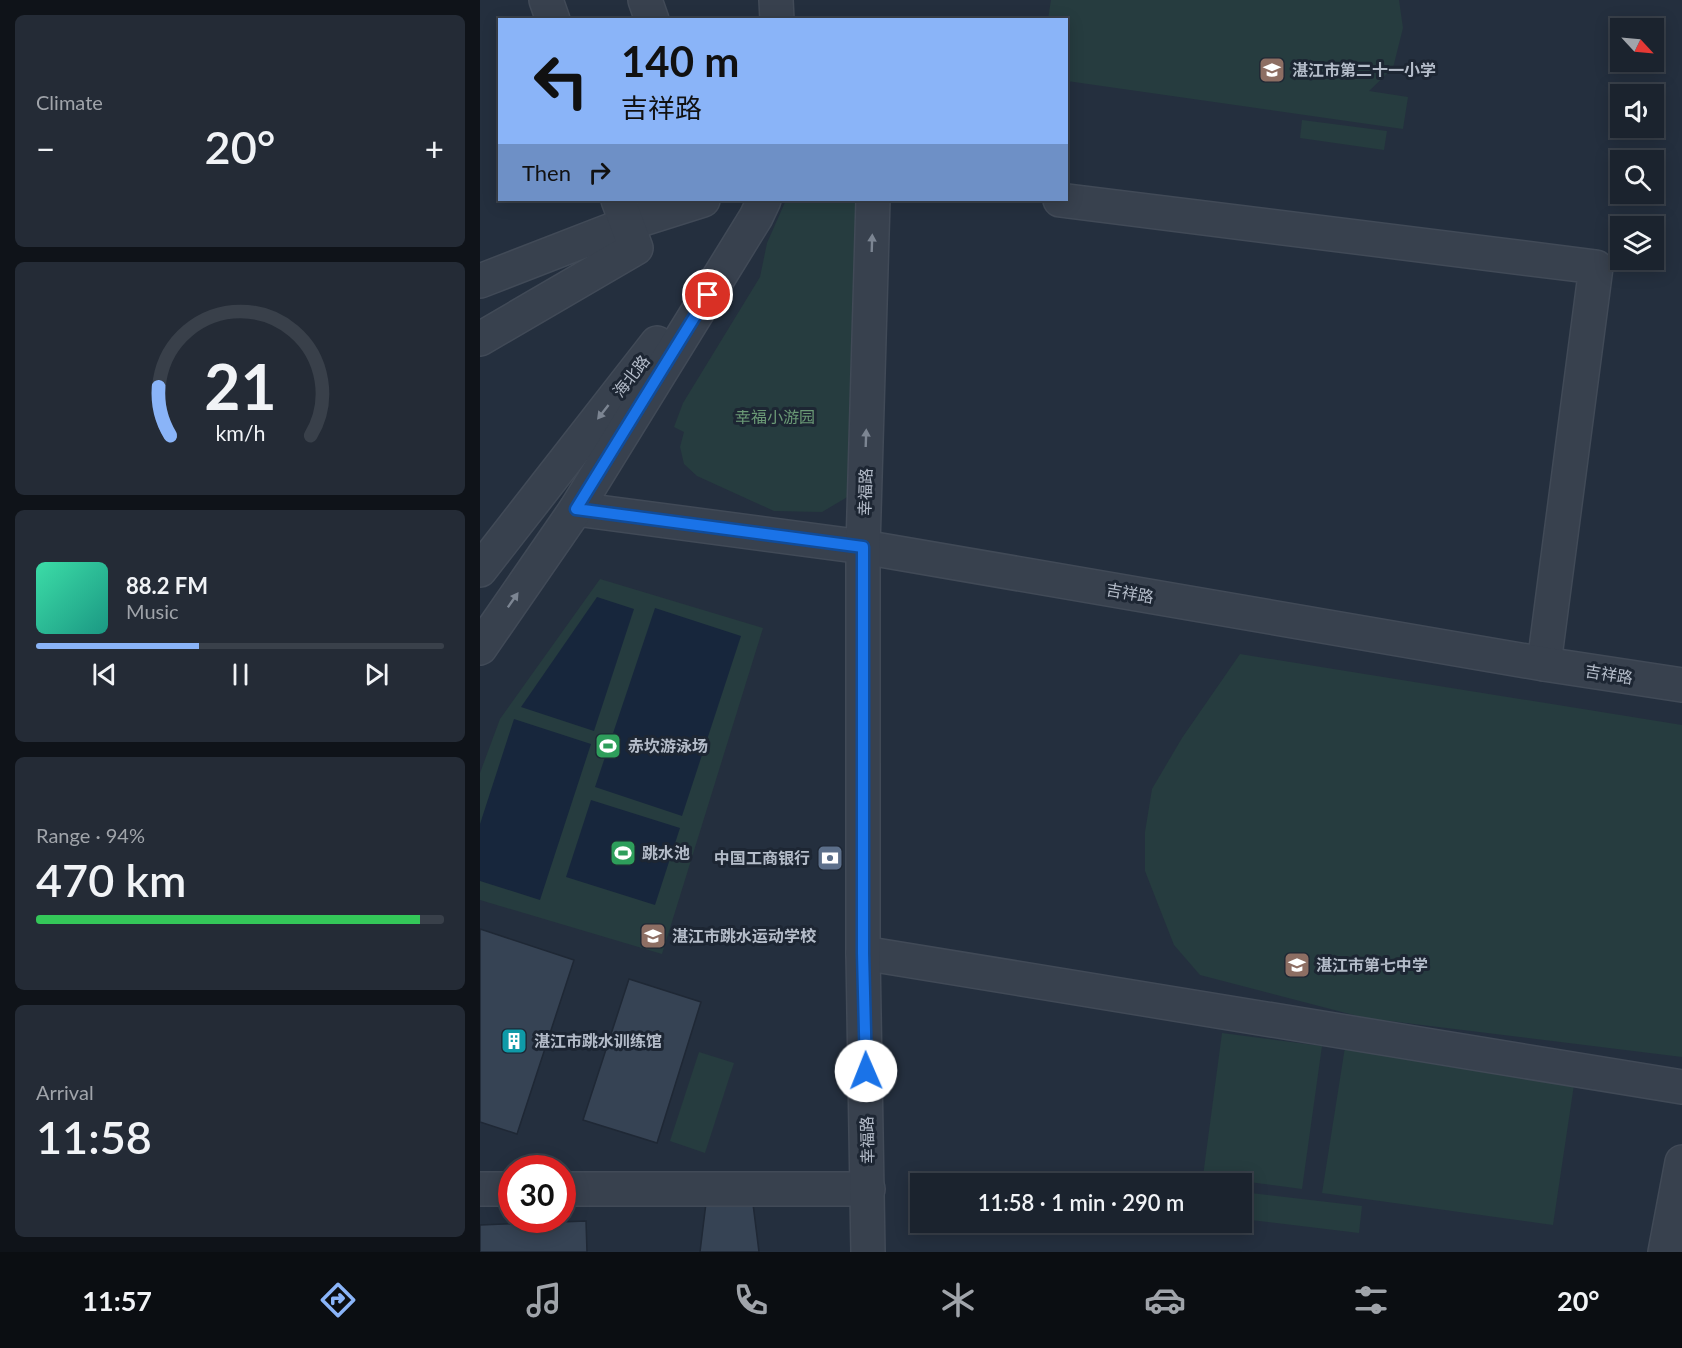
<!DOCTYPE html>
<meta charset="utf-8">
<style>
:root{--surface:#1b232e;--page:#242b36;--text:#f1f3f6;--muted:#a0a4aa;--line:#39404a;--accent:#8ab4f8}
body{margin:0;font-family:Lato,"Noto Sans SC",sans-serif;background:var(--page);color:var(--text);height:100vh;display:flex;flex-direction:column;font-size:22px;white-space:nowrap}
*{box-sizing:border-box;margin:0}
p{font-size:20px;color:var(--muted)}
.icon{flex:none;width:33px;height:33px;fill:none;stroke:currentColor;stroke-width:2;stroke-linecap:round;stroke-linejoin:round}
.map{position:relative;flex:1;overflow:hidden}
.drawer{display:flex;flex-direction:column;gap:15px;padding:15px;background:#0f1319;width:480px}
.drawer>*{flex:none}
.guide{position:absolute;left:18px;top:18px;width:570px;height:183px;border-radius:0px;box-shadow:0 3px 15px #0003,0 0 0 2px var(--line);background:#8ab4f8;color:#111;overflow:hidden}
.needle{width:39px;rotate:116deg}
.controls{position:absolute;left:1130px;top:18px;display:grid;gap:12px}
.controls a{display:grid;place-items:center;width:54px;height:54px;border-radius:0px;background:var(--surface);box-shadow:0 3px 15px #0003,0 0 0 2px var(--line);font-size:30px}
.speed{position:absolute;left:18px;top:1155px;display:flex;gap:12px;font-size:30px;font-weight:700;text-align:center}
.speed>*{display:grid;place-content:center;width:78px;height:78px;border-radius:50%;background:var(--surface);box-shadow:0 3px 15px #0003,0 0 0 2px var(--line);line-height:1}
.speed .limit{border:9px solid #d22;background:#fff;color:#111}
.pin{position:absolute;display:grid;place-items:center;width:51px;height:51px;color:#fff;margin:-26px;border:3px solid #fff;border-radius:50%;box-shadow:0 2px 6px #0007}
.me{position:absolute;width:66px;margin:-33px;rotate:359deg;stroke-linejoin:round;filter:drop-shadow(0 0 4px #0008)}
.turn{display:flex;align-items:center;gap:21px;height:126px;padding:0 24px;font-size:27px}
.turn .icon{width:78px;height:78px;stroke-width:2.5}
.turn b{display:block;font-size:42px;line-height:51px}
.then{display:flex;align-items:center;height:57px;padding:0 24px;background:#0003;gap:12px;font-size:22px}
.big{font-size:45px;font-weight:600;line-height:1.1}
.drawer .widget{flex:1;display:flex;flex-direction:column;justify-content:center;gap:9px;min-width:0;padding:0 21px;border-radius:9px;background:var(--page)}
.drawer .dial{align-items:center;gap:0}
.dial svg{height:156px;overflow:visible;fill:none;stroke:var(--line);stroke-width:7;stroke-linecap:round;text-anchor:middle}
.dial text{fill:var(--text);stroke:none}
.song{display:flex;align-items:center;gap:18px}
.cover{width:72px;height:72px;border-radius:9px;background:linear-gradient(135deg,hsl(160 70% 55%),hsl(170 70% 35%))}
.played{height:6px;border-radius:3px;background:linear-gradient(90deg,var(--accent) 40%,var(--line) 40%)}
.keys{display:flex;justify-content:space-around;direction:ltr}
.heat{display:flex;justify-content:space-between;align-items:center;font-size:33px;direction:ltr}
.charge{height:9px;border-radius:4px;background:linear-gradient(90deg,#34c759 94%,var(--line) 0)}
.trip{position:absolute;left:430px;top:1173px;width:342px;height:60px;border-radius:0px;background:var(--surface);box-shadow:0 3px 15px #0003,0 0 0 2px var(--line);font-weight:600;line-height:60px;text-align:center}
.tab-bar{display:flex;height:96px;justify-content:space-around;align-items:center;background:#0b0e12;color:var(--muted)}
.tab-bar .icon{width:42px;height:42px}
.tab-bar .on{color:var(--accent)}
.tab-bar b{font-size:27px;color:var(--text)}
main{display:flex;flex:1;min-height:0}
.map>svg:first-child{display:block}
.green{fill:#263c3f}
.water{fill:#17263c}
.building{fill:#364354;stroke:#1f2835;stroke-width:1.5}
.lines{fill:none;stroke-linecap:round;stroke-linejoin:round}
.minor-casing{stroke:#414a57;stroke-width:36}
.minor{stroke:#38414e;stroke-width:33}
.oneway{fill:#7c8592}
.route-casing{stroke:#114b97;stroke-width:15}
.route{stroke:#1a73e8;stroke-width:10}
.labels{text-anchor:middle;stroke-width:6;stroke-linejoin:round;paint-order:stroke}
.poi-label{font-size:16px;font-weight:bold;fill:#b4bcc9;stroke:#1d2633;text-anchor:start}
.street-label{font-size:16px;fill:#b4bcc9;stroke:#1d2633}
.park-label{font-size:16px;fill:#6b9a76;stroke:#1d2633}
</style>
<main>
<section class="drawer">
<div class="widget"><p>Climate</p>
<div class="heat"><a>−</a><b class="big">20°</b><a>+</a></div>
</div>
<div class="widget dial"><svg viewBox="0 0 100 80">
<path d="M14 69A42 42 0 1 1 86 69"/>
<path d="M14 69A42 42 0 0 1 8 44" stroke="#8ab4f8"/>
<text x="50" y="56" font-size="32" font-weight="700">21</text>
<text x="50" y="72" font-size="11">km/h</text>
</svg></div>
<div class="widget">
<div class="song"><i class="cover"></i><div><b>88.2 FM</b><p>Music</p></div></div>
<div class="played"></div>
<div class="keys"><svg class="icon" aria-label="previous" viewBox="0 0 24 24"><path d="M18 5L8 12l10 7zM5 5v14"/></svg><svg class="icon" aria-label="pause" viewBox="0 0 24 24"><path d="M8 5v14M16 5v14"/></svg><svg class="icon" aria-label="next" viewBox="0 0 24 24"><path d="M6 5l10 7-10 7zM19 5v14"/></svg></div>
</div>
<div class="widget"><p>Range · 94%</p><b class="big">470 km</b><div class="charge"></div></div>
<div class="widget"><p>Arrival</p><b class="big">11:58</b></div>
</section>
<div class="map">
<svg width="1202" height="1252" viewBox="0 0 1202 1252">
<rect width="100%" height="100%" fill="#242f3e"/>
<g class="green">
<path d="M 571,0 L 919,0 L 923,28 L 913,68 L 889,91 L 928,97 L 923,129 L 587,81 L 586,20 L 568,19 Z"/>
<path d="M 822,120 L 907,131 L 904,150 L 820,138 Z"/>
<path d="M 306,200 L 389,200 L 381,489 L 342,512 L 294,511 L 217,476 L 204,464 L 200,447 L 204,432 L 194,427 L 203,403 L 280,277 L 287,243 Z"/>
<path d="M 120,579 L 283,628 L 182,954 L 0,900 L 0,773 L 20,719 Z"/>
<path d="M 760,654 L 1202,725 L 1202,1057 L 885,1018 L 720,975 L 694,945 L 665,871 L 665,832 L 672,789 L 702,738 Z"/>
<path d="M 742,1033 L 842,1046 L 822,1189 L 723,1176 Z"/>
<path d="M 865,1047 L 1095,1078 L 1073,1225 L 842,1193 Z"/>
<path d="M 219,1052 L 254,1063 L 225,1153 L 190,1141 Z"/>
<path d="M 762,1192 L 882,1206 L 879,1233 L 762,1219 Z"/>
</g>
<g class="water">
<path d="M 117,597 L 154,609 L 114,731 L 41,707 Z"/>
<path d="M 175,608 L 261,636 L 202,816 L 115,787 Z"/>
<path d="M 34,719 L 111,744 L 60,900 L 0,881 L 0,824 Z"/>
<path d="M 111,800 L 200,828 L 175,905 L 86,877 Z"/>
</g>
<g class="building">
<path d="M 0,929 L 94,960 L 37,1134 L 0,1122 Z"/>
<path d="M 149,979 L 221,1002 L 177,1143 L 103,1120 Z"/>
<path d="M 226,1203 L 273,1204 L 279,1252 L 220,1252 Z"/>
<path d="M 106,1221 L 107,1252 L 0,1252 L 0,1225 Z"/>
</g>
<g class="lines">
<g class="minor-casing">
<g id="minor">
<path d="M 66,0 L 73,20"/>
<path d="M 165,0 L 172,20"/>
<path d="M 296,0 L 297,20"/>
<path d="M 580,200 L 1116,267 L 1064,664"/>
<path d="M 0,281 L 147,224 L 223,200"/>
<path d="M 0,339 L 156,248 L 138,200"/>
<path d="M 96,509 L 383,547 L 1064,664 L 1202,685"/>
<path d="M 0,570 L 177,343"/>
<path d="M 0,648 L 96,509 L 276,217 L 284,200"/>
<path d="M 383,953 L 1202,1087"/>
<path d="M 0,1189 L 32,1189"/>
<path d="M 82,1189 L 388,1189"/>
<path d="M 388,1252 L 383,953 L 383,547 L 393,200"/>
<path d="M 1185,1252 L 1202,1162"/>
</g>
</g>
<use href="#minor" class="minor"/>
</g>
<defs><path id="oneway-solid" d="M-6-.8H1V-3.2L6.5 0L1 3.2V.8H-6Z" transform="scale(1.5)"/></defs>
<g class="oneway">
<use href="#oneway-solid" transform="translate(392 243) rotate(-88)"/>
<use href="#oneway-solid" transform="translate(123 412) rotate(128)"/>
<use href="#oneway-solid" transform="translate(386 438) rotate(-88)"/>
<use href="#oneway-solid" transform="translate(33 600) rotate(-55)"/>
</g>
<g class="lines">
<g class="route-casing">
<path id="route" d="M 228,295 L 96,509 L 383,547 L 383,953 L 386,1071"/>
</g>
<use href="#route" class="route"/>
</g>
<defs>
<g id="school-square" transform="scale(1.35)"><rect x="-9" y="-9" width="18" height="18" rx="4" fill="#8d6e63" stroke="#1d2633"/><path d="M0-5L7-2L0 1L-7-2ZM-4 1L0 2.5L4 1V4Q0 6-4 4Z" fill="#fff"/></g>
<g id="stadium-square" transform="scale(1.35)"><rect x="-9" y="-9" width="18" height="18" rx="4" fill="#2e9e5b" stroke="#1d2633"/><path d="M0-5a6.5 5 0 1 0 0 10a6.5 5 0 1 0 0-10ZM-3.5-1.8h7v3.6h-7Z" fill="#fff"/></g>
<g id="bank-square" transform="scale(1.35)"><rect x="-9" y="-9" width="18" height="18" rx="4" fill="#5c6f8a" stroke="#1d2633"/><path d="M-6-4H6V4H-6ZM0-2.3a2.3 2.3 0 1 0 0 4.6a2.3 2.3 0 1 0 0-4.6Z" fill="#fff"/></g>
<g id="building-square" transform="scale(1.35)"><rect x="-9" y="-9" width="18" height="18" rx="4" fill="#0f9aa8" stroke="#1d2633"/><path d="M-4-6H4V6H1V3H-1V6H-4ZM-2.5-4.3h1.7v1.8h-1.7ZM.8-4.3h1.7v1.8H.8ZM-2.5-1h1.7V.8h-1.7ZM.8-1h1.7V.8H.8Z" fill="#fff"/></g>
</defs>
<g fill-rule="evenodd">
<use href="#school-square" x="792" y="70"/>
<use href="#stadium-square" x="128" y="746"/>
<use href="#stadium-square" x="143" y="853"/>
<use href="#bank-square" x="350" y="858"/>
<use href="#school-square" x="173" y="936"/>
<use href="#school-square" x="817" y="965"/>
<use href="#building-square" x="34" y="1041"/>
</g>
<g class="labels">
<g class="poi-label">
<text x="812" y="76">湛江市第二十一小学</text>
<text x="148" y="752">赤坎游泳场</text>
<text x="162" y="859">跳水池</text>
<text x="330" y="864" text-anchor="end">中国工商银行</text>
<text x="192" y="942">湛江市跳水运动学校</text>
<text x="836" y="971">湛江市第七中学</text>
<text x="54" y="1047">湛江市跳水训练馆</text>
</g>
<g class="street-label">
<text transform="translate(151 376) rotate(-52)" y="6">海北路</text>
<text transform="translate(385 492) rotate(-88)" y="6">幸福路</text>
<text transform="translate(650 593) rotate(10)" y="6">吉祥路</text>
<text transform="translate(1129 674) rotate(9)" y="6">吉祥路</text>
<text transform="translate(387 1140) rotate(-91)" y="6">幸福路</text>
</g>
<g class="park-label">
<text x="295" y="423">幸福小游园</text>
</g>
</g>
</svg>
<div class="controls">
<a><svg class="needle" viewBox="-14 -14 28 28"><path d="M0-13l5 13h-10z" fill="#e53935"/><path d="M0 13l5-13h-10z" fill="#a0a4aa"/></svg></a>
<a><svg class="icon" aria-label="sound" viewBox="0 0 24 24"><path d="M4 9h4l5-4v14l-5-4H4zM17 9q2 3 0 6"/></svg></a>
<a><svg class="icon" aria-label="search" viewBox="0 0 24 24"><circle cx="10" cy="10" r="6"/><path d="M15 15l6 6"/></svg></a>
<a><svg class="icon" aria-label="layers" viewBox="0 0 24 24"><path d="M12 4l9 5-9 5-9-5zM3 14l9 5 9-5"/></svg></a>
</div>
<div class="speed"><div class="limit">30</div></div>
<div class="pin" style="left:228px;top:295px;background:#d93025"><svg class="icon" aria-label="arrive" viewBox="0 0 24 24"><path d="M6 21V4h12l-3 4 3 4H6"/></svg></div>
<svg class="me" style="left:386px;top:1071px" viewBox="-20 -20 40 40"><circle r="19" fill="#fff"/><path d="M0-13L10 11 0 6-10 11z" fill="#1a73e8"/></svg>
<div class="trip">11:58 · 1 min · 290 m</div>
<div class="guide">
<div class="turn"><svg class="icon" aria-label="left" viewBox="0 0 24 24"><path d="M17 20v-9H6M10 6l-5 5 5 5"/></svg><div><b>140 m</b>吉祥路</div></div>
<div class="then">Then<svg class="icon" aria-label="right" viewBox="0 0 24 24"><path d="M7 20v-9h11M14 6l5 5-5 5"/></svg></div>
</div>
</div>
</main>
<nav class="tab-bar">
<b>11:57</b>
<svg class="icon on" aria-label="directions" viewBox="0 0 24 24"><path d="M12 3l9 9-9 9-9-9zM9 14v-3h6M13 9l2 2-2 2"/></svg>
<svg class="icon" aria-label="music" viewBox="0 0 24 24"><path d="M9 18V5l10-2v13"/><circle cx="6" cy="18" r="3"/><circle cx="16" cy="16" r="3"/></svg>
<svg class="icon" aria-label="phone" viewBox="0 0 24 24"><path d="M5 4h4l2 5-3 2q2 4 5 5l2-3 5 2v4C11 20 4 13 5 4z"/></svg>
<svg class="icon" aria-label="climate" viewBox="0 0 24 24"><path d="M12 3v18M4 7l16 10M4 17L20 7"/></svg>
<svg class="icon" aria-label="car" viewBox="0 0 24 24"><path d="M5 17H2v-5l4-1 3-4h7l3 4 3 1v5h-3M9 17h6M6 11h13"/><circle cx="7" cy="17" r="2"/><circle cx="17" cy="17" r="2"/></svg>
<svg class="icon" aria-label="filters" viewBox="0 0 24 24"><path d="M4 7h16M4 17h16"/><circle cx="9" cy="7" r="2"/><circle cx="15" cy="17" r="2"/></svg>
<b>20°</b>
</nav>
